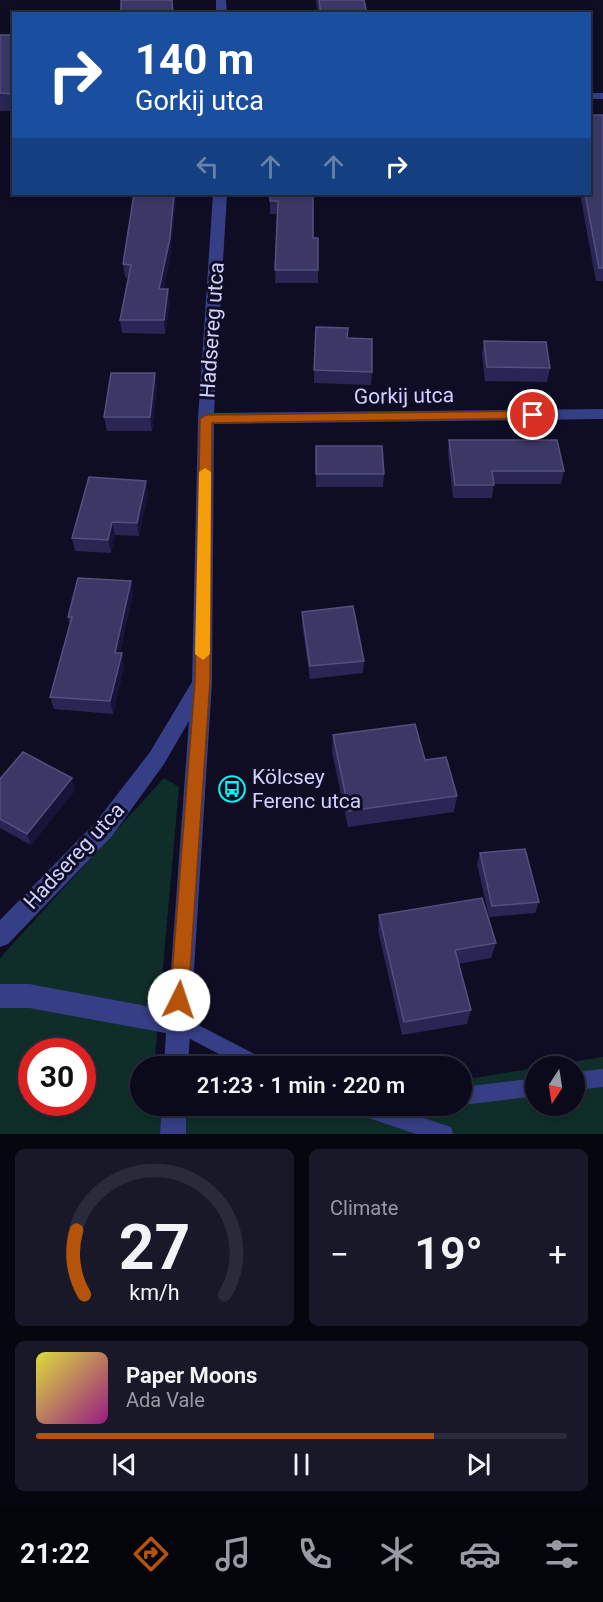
<!DOCTYPE html>
<meta charset="utf-8">
<style>
:root{--surface:#0a0a1b;--page:#181828;--text:#f1f3f6;--muted:#999aa3;--line:#2a2b3a;--accent:#b45309}
body{margin:0;font-family:Roboto,sans-serif;background:var(--page);color:var(--text);height:100vh;display:flex;flex-direction:column;font-size:22px;white-space:nowrap}
*{box-sizing:border-box;margin:0}
p{font-size:20px;color:var(--muted)}
.icon{flex:none;width:33px;height:33px;fill:none;stroke:currentColor;stroke-width:2;stroke-linecap:round;stroke-linejoin:round}
.map{position:relative;height:1134px;overflow:hidden}
.details{display:flex;flex-direction:column;gap:15px;padding:15px;background:#06060f;flex:1}
.details>*{flex:none}
.hud{position:absolute;left:12px;top:12px;width:579px;height:183px;border-radius:0px;box-shadow:0 3px 9px #0003,0 0 0 2px var(--line);background:#1a4fa0;color:#fff;overflow:hidden}
.needle{width:39px;rotate:192deg}
.fabs{position:absolute;left:525px;top:1056px;display:grid;gap:12px}
.fabs a{display:grid;place-items:center;width:60px;height:60px;border-radius:50%;background:var(--surface);box-shadow:0 3px 9px #0003,0 0 0 2px var(--line);font-size:30px}
.speed{position:absolute;left:18px;top:1038px;display:flex;gap:12px;font-size:30px;font-weight:700;text-align:center}
.speed>*{display:grid;place-content:center;width:78px;height:78px;border-radius:50%;background:var(--surface);box-shadow:0 3px 9px #0003,0 0 0 2px var(--line);line-height:1}
.speed .limit{border:9px solid #d22;background:#fff;color:#111}
.pin{position:absolute;display:grid;place-items:center;width:51px;height:51px;color:#fff;margin:-26px;border:3px solid #fff;border-radius:50%;box-shadow:0 2px 6px #0007}
.me{position:absolute;width:66px;margin:-33px;rotate:4deg;stroke-linejoin:round;filter:drop-shadow(0 0 4px #0008)}
.turn{display:flex;align-items:center;gap:21px;height:126px;padding:0 24px;font-size:27px}
.turn .icon{width:78px;height:78px;stroke-width:2.5}
.turn b{display:block;font-size:42px;line-height:51px}
.lanes{display:flex;align-items:center;height:57px;padding:0 24px;background:#0003;justify-content:center;gap:30px;direction:ltr}
.lanes .off{opacity:.35}
.big{font-size:45px;font-weight:600;line-height:1.1}
.details .widget{flex:1;display:flex;flex-direction:column;justify-content:center;gap:9px;min-width:0;padding:0 21px;border-radius:9px;background:var(--page)}
.details .dial{align-items:center;gap:0}
.dial svg{height:156px;overflow:visible;fill:none;stroke:var(--line);stroke-width:7;stroke-linecap:round;text-anchor:middle}
.dial text{fill:var(--text);stroke:none}
.song{display:flex;align-items:center;gap:18px}
.cover{width:72px;height:72px;border-radius:9px;background:linear-gradient(135deg,hsl(60 70% 55%),hsl(310 70% 35%))}
.played{height:6px;border-radius:3px;background:linear-gradient(90deg,var(--accent) 75%,var(--line) 75%)}
.keys{display:flex;justify-content:space-around;direction:ltr}
.heat{display:flex;justify-content:space-between;align-items:center;font-size:33px;direction:ltr}
.details .tiles{flex:1;display:grid;gap:15px;grid-template-columns:1fr 1fr}
.widget:last-child{grid-column:span 2}
.trip{position:absolute;left:130px;top:1056px;width:342px;height:60px;border-radius:30px;background:var(--surface);box-shadow:0 3px 9px #0003,0 0 0 2px var(--line);font-weight:600;line-height:60px;text-align:center}
.menu{display:flex;height:96px;justify-content:space-around;align-items:center;background:#04040b;color:var(--muted)}
.menu .icon{width:42px;height:42px}
.menu .on{color:var(--accent)}
.menu b{font-size:27px;color:var(--text)}
.map>svg:first-child{display:block}
.green{fill:#102e29;fill-rule:evenodd}
.lines{fill:none;stroke-linecap:round;stroke-linejoin:round}
.lane{fill:#363e85;fill-rule:evenodd}
.street{fill:#363e85;fill-rule:evenodd}
.wall{fill:#292653}
.shaded-wall{fill:#161438}
.building{fill:#3b3865;stroke:#52507e;stroke-width:1.5}
.route{fill:#b45309;stroke:#753606;stroke-width:1.5}
.slow{fill:#f59e0b}
.labels{text-anchor:middle;stroke-width:6;stroke-linejoin:round;paint-order:stroke}
.street-label{font-size:21px;fill:#d0d1ff;stroke:#0e0d24}
.poi-label{font-size:21px;fill:#d0d1ff;stroke:#0e0d24;text-anchor:start}
</style>
<div class="map">
<svg width="603" height="1134" viewBox="0 0 603 1134">
<rect width="100%" height="100%" fill="#0e0d24"/>
<path class="green" d="M 164,778 L 179,787 L 155,1057 L 212,1066 L 141,1066 L 141,1106 L 462,1106 L 462,1080 L 535,1068 L 536,1106 L 574,1106 L 574,1066 L 544,1066 L 603,1057 L 603,1134 L 0,1134 L 0,958 ZM 32,1052 L 82,1052 L 82,1102 L 32,1102 Z"/>
<g class="lines">
<g class="lane">
<rect x="590" y="93" width="13" height="6"/>
<path d="M 177,1014 L 266,1060 L 269,1066 L 242,1066 L 171,1029 L 168,1023 L 171,1017 Z"/>
<path d="M 603,1069 L 603,1087 L 574,1090 L 574,1072 Z"/>
<path d="M 536,1078 L 536,1096 L 462,1105 L 462,1087 Z"/>
<path d="M 352,1106 L 387,1106 L 451,1127 L 453,1134 L 416,1134 L 354,1113 Z"/>
</g>
<g class="street">
<path d="M 216,0 L 226,0 L 227,14 L 216,14 Z"/>
<path d="M 213,194 L 227,194 L 214,413 L 603,409 L 603,419 L 214,424 L 212,682 L 188,1066 L 164,1066 L 166,1033 L 29,1008 L 0,1008 L 0,984 L 29,984 L 168,1010 L 189,721 L 164,764 L 112,836 L 8,944 L 0,947 L 0,920 L 96,822 L 150,752 L 192,682 L 198,419 Z"/>
<path d="M 162,1106 L 186,1106 L 186,1134 L 160,1134 Z"/>
</g>
</g>
<g class="wall">
<path d="M 316,0 L 364,0 L 367,14 L 318,14 Z"/>
<rect x="0" y="35" width="14" height="76"/>
<path d="M 603,115 L 603,281 L 596,281 L 580,194 L 590,194 Z"/>
<path d="M 270,194 L 313,238 L 318,238 L 318,283 L 275,283 L 277,214 L 270,214 Z"/>
<path d="M 171,251 L 164,289 L 170,302 L 165,334 L 122,333 L 120,320 L 128,278 L 125,277 L 123,264 Z"/>
<path d="M 347,338 L 372,372 L 371,385 L 314,383 L 314,370 Z"/>
<path d="M 484,341 L 550,368 L 547,382 L 485,381 L 482,354 Z"/>
<path d="M 157,386 L 152,431 L 107,431 L 104,417 Z"/>
<path d="M 449,440 L 564,471 L 561,484 L 494,484 L 492,498 L 453,498 L 448,453 Z"/>
<path d="M 316,446 L 384,474 L 383,487 L 316,487 Z"/>
<path d="M 148,494 L 139,536 L 115,535 L 111,553 L 75,551 L 72,538 Z"/>
<path d="M 131,581 L 133,594 L 120,653 L 124,666 L 113,714 L 54,709 L 50,697 L 70,626 L 68,617 Z"/>
<path d="M 302,612 L 364,661 L 363,673 L 310,679 L 302,624 Z"/>
<path d="M 333,735 L 425,760 L 457,796 L 454,812 L 348,827 L 332,752 Z"/>
<path d="M 72,778 L 75,790 L 31,845 L 0,828 L 0,779 Z"/>
<path d="M 480,853 L 539,902 L 535,913 L 489,917 L 477,864 Z"/>
<path d="M 379,915 L 496,943 L 491,958 L 458,964 L 471,1010 L 467,1024 L 402,1035 L 378,930 Z"/>
</g>
<g class="shaded-wall">
<path d="M 174,194 L 177,194 L 171,251 L 161,302 L 159,289 Z"/>
<path d="M 168,289 L 170,302 L 165,334 L 164,320 Z"/>
<path d="M 155,373 L 157,386 L 152,431 L 150,417 Z"/>
<path d="M 146,481 L 148,494 L 139,536 L 137,523 Z"/>
<path d="M 112,522 L 115,535 L 111,553 L 108,540 Z"/>
<path d="M 131,581 L 133,594 L 117,665 L 115,653 Z"/>
<path d="M 122,653 L 124,666 L 113,714 L 110,701 Z"/>
<path d="M 72,778 L 75,790 L 31,845 L 27,834 Z"/>
</g>
<g class="building">
<path d="M 121,0 L 172,0 L 173,14 L 121,14 Z"/>
<path d="M 319,0 L 364,0 L 367,14 L 321,14 Z"/>
<path d="M 0,35 L 14,35 L 14,94 L 0,93 Z"/>
<path d="M 590,115 L 603,115 L 603,268 L 599,268 L 585,194 L 590,194 Z"/>
<path d="M 134,194 L 174,194 L 170,238 L 159,289 L 168,289 L 164,320 L 120,320 L 131,265 L 123,264 Z"/>
<path d="M 270,194 L 313,194 L 313,238 L 318,238 L 318,270 L 275,270 L 278,201 L 270,201 Z"/>
<path d="M 316,327 L 348,328 L 347,338 L 372,339 L 372,372 L 314,370 Z"/>
<path d="M 484,341 L 546,342 L 550,368 L 487,367 Z"/>
<path d="M 111,373 L 155,373 L 150,417 L 104,417 Z"/>
<path d="M 449,440 L 557,440 L 564,471 L 492,471 L 494,485 L 455,485 Z"/>
<path d="M 316,446 L 382,446 L 384,474 L 316,474 Z"/>
<path d="M 89,477 L 146,481 L 137,523 L 112,522 L 108,540 L 72,538 Z"/>
<path d="M 78,578 L 131,581 L 115,653 L 122,653 L 110,701 L 50,697 L 72,617 L 68,617 Z"/>
<path d="M 353,606 L 364,661 L 310,666 L 302,612 Z"/>
<path d="M 415,724 L 425,760 L 446,757 L 457,796 L 349,811 L 333,735 Z"/>
<path d="M 23,752 L 72,778 L 27,834 L 0,819 L 0,779 Z"/>
<path d="M 525,849 L 539,902 L 492,906 L 480,853 Z"/>
<path d="M 482,898 L 496,943 L 455,950 L 471,1010 L 404,1022 L 379,915 Z"/>
</g>
<path class="route" d="M 533,411 L 537,412 L 537,418 L 212,423 L 210,682 L 188,1000 L 185,1007 L 179,1009 L 173,1007 L 170,1000 L 195,682 L 200,419 L 206,415 Z"/>
<path class="slow" d="M 205,468 L 211,472 L 210,654 L 203,660 L 195,654 L 199,472 Z"/>
<defs>
<g id="bus-ring" transform="scale(1.35)"><circle r="9.5" fill="#0e0d24" stroke="#00fbf3" stroke-width="1.5"/><path d="M-5-6H5V4H4V6H2V4H-2V6H-4V4H-5ZM-3.5-4V0h7V-4ZM-3.5 1.2v1.5H-2V1.2ZM2 1.2v1.5H3.5V1.2Z" fill="#00fbf3"/></g>
</defs>
<g fill-rule="evenodd">
<use href="#bus-ring" x="232" y="789"/>
</g>
<g class="labels">
<g class="street-label">
<text transform="translate(212 330) rotate(-86)" y="7">Hadsereg utca</text>
<text transform="translate(404 396) rotate(-1)" y="7">Gorkij utca</text>
<text transform="translate(74 856) rotate(-47)" y="7">Hadsereg utca</text>
</g>
<g class="poi-label">
<text x="252" y="784">Kölcsey<tspan x="252" dy="24">Ferenc utca</tspan></text>
</g>
</g>
</svg>
<div class="fabs">
<a><svg class="needle" viewBox="-14 -14 28 28"><path d="M0-13l5 13h-10z" fill="#e53935"/><path d="M0 13l5-13h-10z" fill="#999aa3"/></svg></a>
</div>
<div class="speed"><div class="limit">30</div></div>
<div class="pin" style="left:533px;top:415px;background:#d93025"><svg class="icon" aria-label="arrive" viewBox="0 0 24 24"><path d="M6 21V4h12l-3 4 3 4H6"/></svg></div>
<svg class="me" style="left:179px;top:1000px" viewBox="-20 -20 40 40"><circle r="19" fill="#fff"/><path d="M0-13L10 11 0 6-10 11z" fill="#b45309"/></svg>
<div class="trip">21:23 · 1 min · 220 m</div>
<div class="hud">
<div class="turn"><svg class="icon" aria-label="right" viewBox="0 0 24 24"><path d="M7 20v-9h11M14 6l5 5-5 5"/></svg><div><b>140 m</b>Gorkij utca</div></div>
<div class="lanes"><svg class="icon off" aria-label="left" viewBox="0 0 24 24"><path d="M17 20v-9H6M10 6l-5 5 5 5"/></svg><svg class="icon off" aria-label="ahead" viewBox="0 0 24 24"><path d="M12 20V5M6 11l6-6 6 6"/></svg><svg class="icon off" aria-label="ahead" viewBox="0 0 24 24"><path d="M12 20V5M6 11l6-6 6 6"/></svg><svg class="icon" aria-label="right" viewBox="0 0 24 24"><path d="M7 20v-9h11M14 6l5 5-5 5"/></svg></div>
</div>
</div>
<section class="details">
<div class="tiles">
<div class="widget dial"><svg viewBox="0 0 100 80">
<path d="M14 69A42 42 0 1 1 86 69"/>
<path d="M14 69A42 42 0 0 1 10 36" stroke="#b45309"/>
<text x="50" y="56" font-size="32" font-weight="700">27</text>
<text x="50" y="72" font-size="11">km/h</text>
</svg></div>
<div class="widget"><p>Climate</p>
<div class="heat"><a>−</a><b class="big">19°</b><a>+</a></div>
</div>
<div class="widget">
<div class="song"><i class="cover"></i><div><b>Paper Moons</b><p>Ada Vale</p></div></div>
<div class="played"></div>
<div class="keys"><svg class="icon" aria-label="previous" viewBox="0 0 24 24"><path d="M18 5L8 12l10 7zM5 5v14"/></svg><svg class="icon" aria-label="pause" viewBox="0 0 24 24"><path d="M8 5v14M16 5v14"/></svg><svg class="icon" aria-label="next" viewBox="0 0 24 24"><path d="M6 5l10 7-10 7zM19 5v14"/></svg></div>
</div>
</div>
</section>
<nav class="menu">
<b>21:22</b>
<svg class="icon on" aria-label="directions" viewBox="0 0 24 24"><path d="M12 3l9 9-9 9-9-9zM9 14v-3h6M13 9l2 2-2 2"/></svg>
<svg class="icon" aria-label="music" viewBox="0 0 24 24"><path d="M9 18V5l10-2v13"/><circle cx="6" cy="18" r="3"/><circle cx="16" cy="16" r="3"/></svg>
<svg class="icon" aria-label="phone" viewBox="0 0 24 24"><path d="M5 4h4l2 5-3 2q2 4 5 5l2-3 5 2v4C11 20 4 13 5 4z"/></svg>
<svg class="icon" aria-label="climate" viewBox="0 0 24 24"><path d="M12 3v18M4 7l16 10M4 17L20 7"/></svg>
<svg class="icon" aria-label="car" viewBox="0 0 24 24"><path d="M5 17H2v-5l4-1 3-4h7l3 4 3 1v5h-3M9 17h6M6 11h13"/><circle cx="7" cy="17" r="2"/><circle cx="17" cy="17" r="2"/></svg>
<svg class="icon" aria-label="filters" viewBox="0 0 24 24"><path d="M4 7h16M4 17h16"/><circle cx="9" cy="7" r="2"/><circle cx="15" cy="17" r="2"/></svg>
</nav>
